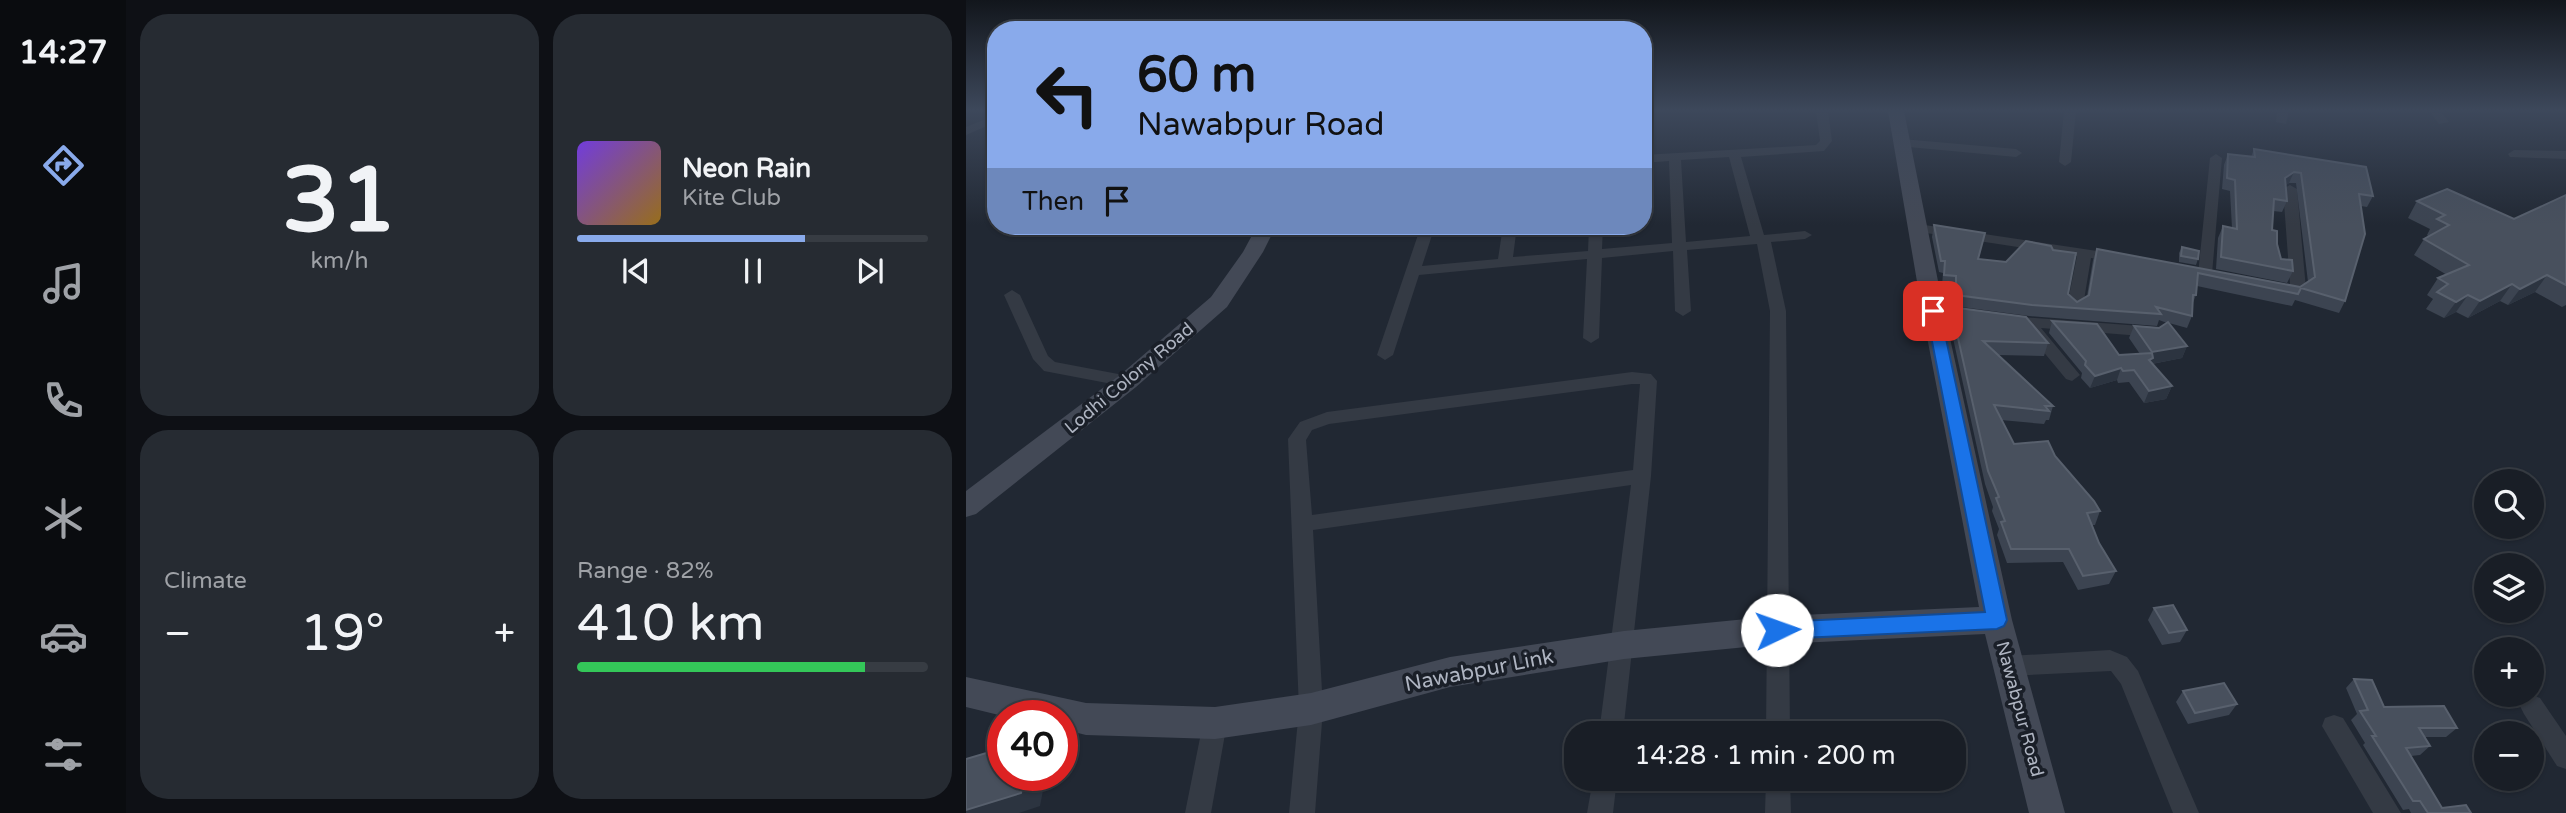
<!DOCTYPE html>
<meta charset="utf-8">
<style>
:root{--surface:#191e26;--page:#262b32;--text:#f1f3f6;--muted:#9fa2a7;--line:#373c43;--accent:#89aaeb}
body{margin:0;font-family:"Varela Round",sans-serif;background:var(--page);color:var(--text);height:100vh;display:flex;flex-direction:column;font-size:26px;white-space:nowrap}
*{box-sizing:border-box;margin:0}
p{font-size:23px;color:var(--muted)}
.icon{flex:none;width:38px;height:38px;fill:none;stroke:currentColor;stroke-width:2;stroke-linecap:round;stroke-linejoin:round}
.map{position:relative;flex:1;overflow:hidden}
.sheet{display:flex;flex-direction:column;gap:14px;padding:14px;background:#0e1015;width:840px}
.sheet>*{flex:none}
.hud{position:absolute;left:21px;top:21px;width:665px;height:214px;border-radius:28px;box-shadow:0 2px 5px #0004,0 0 0 2px var(--line);background:#89aaeb;color:#111;overflow:hidden}
.controls{position:absolute;left:1508px;top:469px;display:grid;gap:14px}
.controls a{display:grid;place-items:center;width:70px;height:70px;border-radius:50%;background:var(--surface);box-shadow:0 2px 5px #0004,0 0 0 2px var(--line);font-size:35px}
.speed{position:absolute;left:21px;top:700px;display:flex;gap:14px;font-size:35px;font-weight:700;text-align:center}
.speed>*{display:grid;place-content:center;width:91px;height:91px;border-radius:50%;background:var(--surface);box-shadow:0 2px 5px #0004,0 0 0 2px var(--line);line-height:1}
.speed .limit{border:10px solid #d22;background:#fff;color:#111}
.pin{position:absolute;display:grid;place-items:center;width:60px;height:60px;color:#fff;margin:-30px;border-radius:14px;box-shadow:0 4px 10px #0006}
.me{position:absolute;width:77px;margin:-38px;rotate:87deg;stroke-linejoin:round;filter:drop-shadow(0 0 5px #0008)}
.turn{display:flex;align-items:center;gap:24px;height:147px;padding:0 35px;font-size:32px}
.turn .icon{width:91px;height:91px;stroke-width:2.5}
.turn b{display:block;font-size:49px;line-height:60px}
.then{display:flex;align-items:center;height:66px;padding:0 35px;background:#0003;gap:14px;font-size:26px}
.big{font-size:52px;font-weight:600;line-height:1.1}
.sheet .card{flex:1;display:flex;flex-direction:column;justify-content:center;gap:10px;min-width:0;padding:0 24px;border-radius:28px;background:var(--page)}
.sheet .dial{align-items:center;gap:0}
.dial b{font-size:91px;line-height:1}
.song{display:flex;align-items:center;gap:21px}
.cover{width:84px;height:84px;border-radius:10px;background:linear-gradient(135deg,hsl(260 70% 55%),hsl(40 70% 35%))}
.played{height:7px;border-radius:4px;background:linear-gradient(90deg,var(--accent) 65%,var(--line) 65%)}
.keys{display:flex;justify-content:space-around;direction:ltr}
.heat{display:flex;justify-content:space-between;align-items:center;font-size:38px;direction:ltr}
.charge{height:10px;border-radius:5px;background:linear-gradient(90deg,#34c759 82%,var(--line) 0)}
.sheet .tiles{flex:1;display:grid;gap:14px;grid-template-columns:repeat(2,1fr)}
.trip{position:absolute;left:598px;top:721px;width:402px;height:70px;border-radius:28px;background:var(--surface);box-shadow:0 2px 5px #0004,0 0 0 2px var(--line);font-weight:600;line-height:70px;text-align:center}
main{display:flex;flex:1;min-height:0}
.dock{display:flex;flex-direction:column;width:126px;justify-content:space-around;align-items:center;background:#0a0c0f;color:var(--muted)}
.dock .icon{width:49px;height:49px}
.dock .selected{color:var(--accent)}
.dock b{font-size:32px;color:var(--text)}
.map>svg:first-child{display:block}
.lines{fill:none;stroke-linecap:round;stroke-linejoin:round}
.street{fill:#343a44;fill-rule:evenodd}
.secondary{fill:#434956;fill-rule:evenodd}
.wall{fill:#3c4451}
.shaded-wall{fill:#2c3440}
.building{fill:#48505d;stroke:#58606d;stroke-width:2}
.route{fill:#1a73e8;stroke:#114b97;stroke-width:2}
.labels{text-anchor:middle;stroke-width:7;stroke-linejoin:round;paint-order:stroke}
.street-label{font-size:18px;fill:#aeb4c1;stroke:#1a1f28}
.near-street-label{font-size:21px;fill:#aeb4c1;stroke:#1a1f28}
</style>
<main>
<nav class="dock">
<b>14:27</b>
<svg class="icon selected" aria-label="directions" viewBox="0 0 24 24"><path d="M12 3l9 9-9 9-9-9zM9 14v-3h6M13 9l2 2-2 2"/></svg>
<svg class="icon" aria-label="music" viewBox="0 0 24 24"><path d="M9 18V5l10-2v13"/><circle cx="6" cy="18" r="3"/><circle cx="16" cy="16" r="3"/></svg>
<svg class="icon" aria-label="phone" viewBox="0 0 24 24"><path d="M5 4h4l2 5-3 2q2 4 5 5l2-3 5 2v4C11 20 4 13 5 4z"/></svg>
<svg class="icon" aria-label="climate" viewBox="0 0 24 24"><path d="M12 3v18M4 7l16 10M4 17L20 7"/></svg>
<svg class="icon" aria-label="car" viewBox="0 0 24 24"><path d="M5 17H2v-5l4-1 3-4h7l3 4 3 1v5h-3M9 17h6M6 11h13"/><circle cx="7" cy="17" r="2"/><circle cx="17" cy="17" r="2"/></svg>
<svg class="icon" aria-label="filters" viewBox="0 0 24 24"><path d="M4 7h16M4 17h16"/><circle cx="9" cy="7" r="2"/><circle cx="15" cy="17" r="2"/></svg>
</nav>
<section class="sheet">
<div class="tiles">
<div class="card dial"><b>31</b><p>km/h</p></div>
<div class="card">
<div class="song"><i class="cover"></i><div><b>Neon Rain</b><p>Kite Club</p></div></div>
<div class="played"></div>
<div class="keys"><svg class="icon" aria-label="previous" viewBox="0 0 24 24"><path d="M18 5L8 12l10 7zM5 5v14"/></svg><svg class="icon" aria-label="pause" viewBox="0 0 24 24"><path d="M8 5v14M16 5v14"/></svg><svg class="icon" aria-label="next" viewBox="0 0 24 24"><path d="M6 5l10 7-10 7zM19 5v14"/></svg></div>
</div>
<div class="card"><p>Climate</p>
<div class="heat"><a>−</a><b class="big">19°</b><a>+</a></div>
</div>
<div class="card"><p>Range · 82%</p><b class="big">410 km</b><div class="charge"></div></div>
</div>
</section>
<div class="map">
<svg width="1600" height="813" viewBox="0 0 1600 813">
<rect width="100%" height="100%" fill="#212833"/>
<g class="lines">
<g class="street">
<path d="M 850,111 L 862,111 L 866,141 L 858,151 L 775,157 L 798,235 L 839,231 L 846,235 L 839,239 L 805,242 L 820,311 L 824,733 L 800,733 L 804,311 L 791,244 L 721,250 L 725,311 L 717,316 L 709,311 L 707,251 L 636,258 L 633,338 L 625,343 L 617,338 L 621,259 L 453,275 L 427,355 L 419,360 L 411,355 L 455,226 L 469,226 L 456,266 L 532,259 L 537,226 L 551,226 L 547,257 L 622,251 L 623,226 L 637,226 L 636,249 L 706,243 L 703,161 L 677,163 L 677,155 L 850,145 L 854,141 ZM 763,157 L 784,236 L 720,242 L 715,160 Z"/>
<path d="M 1098,111 L 1110,111 L 1105,162 L 1099,166 L 1093,162 Z"/>
<path d="M 1311,111 L 1323,111 L 1320,124 L 1310,122 Z"/>
<path d="M 1463,111 L 1474,111 L 1483,122 L 1473,124 Z"/>
<path d="M 30,115 L 30,122 L 0,135 L 0,127 Z"/>
<path d="M 936,139 L 1050,149 L 1056,153 L 1050,157 L 932,146 L 932,140 Z"/>
<path d="M 1548,150 L 1600,151 L 1600,159 L 1544,157 L 1542,154 Z"/>
<path d="M 1250,154 L 1256,158 L 1246,274 L 1239,278 L 1232,274 L 1244,158 Z"/>
<path d="M 1324,185 L 1331,189 L 1340,289 C 1333,296 1314,296 1307,289 L 1310,286 L 1324,284 L 1317,189 Z"/>
<path d="M 952,224 L 1158,255 L 1160,258 L 1153,262 L 1125,258 L 1117,306 L 1109,311 L 1101,306 L 1111,256 L 947,231 L 945,228 Z"/>
<path d="M 46,290 L 54,295 L 82,356 L 89,362 L 168,377 L 170,381 L 168,385 L 162,387 L 78,371 L 67,359 L 38,295 Z"/>
<path d="M 1043,316 L 1188,327 L 1196,332 L 1188,337 L 1075,328 L 1114,375 L 1106,381 L 1100,379 L 1057,327 L 1037,324 L 1035,321 L 1037,318 Z"/>
<path d="M 666,372 L 685,374 L 691,381 L 685,476 L 657,733 L 633,733 L 665,485 L 347,530 L 357,709 L 349,813 L 323,813 L 333,709 L 322,439 L 334,422 L 361,412 ZM 666,384 L 674,384 L 667,470 L 346,515 L 340,440 L 346,430 L 363,424 Z"/>
<path d="M 1144,650 L 1161,657 L 1172,671 L 1233,813 L 1207,813 L 1155,684 L 1145,671 L 1043,676 L 1035,673 L 1032,666 L 1035,659 L 1043,656 Z"/>
<path d="M 1566,695 L 1574,698 L 1600,736 L 1600,769 L 1591,766 L 1558,714 L 1554,706 L 1558,698 Z"/>
<path d="M 249,712 L 257,715 L 261,723 L 245,813 L 219,813 L 237,723 L 241,715 Z"/>
<path d="M 1368,715 L 1377,718 L 1435,813 L 1407,813 L 1356,726 L 1359,718 Z"/>
<path d="M 627,779 L 651,779 L 647,813 L 621,813 Z"/>
<path d="M 800,779 L 824,779 L 825,813 L 799,813 Z"/>
</g>
<g class="secondary">
<path d="M 922,111 L 938,111 L 978,311 L 1046,620 L 1099,813 L 1063,813 L 1019,634 L 811,644 L 658,659 L 484,687 L 345,725 L 249,739 L 120,735 L 96,729 L 96,716 L 37,716 L 0,707 L 0,677 L 120,703 L 249,707 L 345,693 L 484,657 L 658,631 L 811,616 L 1013,607 L 956,311 Z"/>
<path d="M 291,226 L 310,226 L 297,252 L 261,307 L 170,387 L 10,514 L 0,517 L 0,491 L 154,375 L 245,297 L 277,252 Z"/>
</g>
</g>
<g class="wall">
<path d="M 1288,149 L 1407,196 L 1401,207 L 1395,206 L 1379,301 L 1373,313 L 1329,300 L 1326,306 L 1231,286 L 1230,295 L 1226,305 L 1226,316 L 1221,328 L 1203,323 L 1221,346 L 1216,358 L 1186,364 L 1206,386 L 1200,399 L 1178,403 L 1163,382 L 1152,383 L 1151,380 L 1124,388 L 1115,378 L 1116,373 L 1083,333 L 1086,321 L 1153,355 L 1174,354 L 1163,338 L 1168,326 L 1193,328 L 1201,323 L 1193,320 L 1191,326 L 1063,316 L 988,306 L 988,288 L 976,286 L 977,273 L 973,272 L 966,237 L 968,225 L 1013,259 L 1102,294 L 1111,302 L 1121,296 L 1127,260 L 1131,249 L 1334,287 L 1342,282 L 1330,183 L 1323,183 L 1320,185 L 1321,201 L 1316,212 L 1307,211 L 1306,230 L 1315,259 L 1327,271 L 1321,283 L 1250,269 L 1252,238 L 1257,226 L 1266,228 L 1264,191 L 1256,189 L 1258,165 L 1262,154 L 1285,157 Z"/>
<path d="M 1600,195 L 1600,305 L 1596,307 L 1569,292 L 1542,305 L 1534,301 L 1502,318 L 1490,312 L 1478,318 L 1460,309 L 1467,299 L 1461,295 L 1472,278 L 1481,275 L 1448,255 L 1458,239 L 1462,236 L 1461,235 L 1464,229 L 1442,218 L 1451,201 L 1548,219 Z"/>
<path d="M 1216,247 L 1232,259 L 1230,265 L 1213,262 L 1213,253 Z"/>
<path d="M 985,307 L 1082,343 L 1078,356 L 1032,355 L 1087,406 L 1083,420 L 1080,420 L 1078,424 L 1035,420 L 1048,444 L 1089,456 L 1134,511 L 1129,525 L 1126,525 L 1133,543 L 1150,571 L 1143,584 L 1112,590 L 1097,562 L 1041,563 L 1031,535 L 1033,529 L 1026,511 L 1027,507 L 1019,484 L 983,320 Z"/>
<path d="M 1188,608 L 1221,630 L 1214,642 L 1196,645 L 1182,620 Z"/>
<path d="M 1388,679 L 1418,707 L 1491,728 L 1480,737 L 1459,737 L 1464,746 L 1454,755 L 1445,756 L 1476,808 L 1505,813 L 1445,813 L 1443,809 L 1437,810 L 1397,745 L 1399,743 L 1385,720 L 1391,714 L 1380,688 Z"/>
<path d="M 1217,691 L 1271,704 L 1263,715 L 1222,724 L 1210,702 Z"/>
</g>
<g class="shaded-wall">
<path d="M 1328,172 L 1323,183 L 1314,189 L 1319,178 Z"/>
<path d="M 1581,275 L 1569,292 L 1542,305 L 1554,289 Z"/>
<path d="M 1546,284 L 1534,301 L 1502,318 L 1514,301 Z"/>
<path d="M 1502,295 L 1490,312 L 1478,318 L 1490,302 Z"/>
<path d="M 1221,346 L 1216,358 L 1185,364 L 1178,372 L 1186,352 Z"/>
<path d="M 1155,368 L 1151,380 L 1124,388 L 1129,376 Z"/>
<path d="M 1206,386 L 1200,399 L 1178,403 L 1183,391 Z"/>
<path d="M 59,775 L 80,775 L 74,806 L 53,813 L 0,813 L 0,810 Z"/>
</g>
<g class="building">
<path d="M 1288,149 L 1400,167 L 1407,196 L 1393,194 L 1399,234 L 1379,301 L 1335,288 L 1332,294 L 1232,273 L 1230,295 L 1227,295 L 1226,316 L 1190,307 L 1195,314 L 1066,305 L 990,295 L 990,276 L 978,275 L 979,261 L 975,261 L 968,225 L 1019,233 L 1012,259 L 1040,262 L 1060,241 L 1085,246 L 1087,250 L 1110,253 L 1102,294 L 1111,302 L 1123,295 L 1131,249 L 1334,287 L 1349,277 L 1335,173 L 1328,172 L 1319,178 L 1321,201 L 1308,199 L 1306,230 L 1311,231 L 1311,244 L 1315,259 L 1326,260 L 1327,271 L 1255,257 L 1257,226 L 1271,229 L 1269,180 L 1261,178 L 1262,154 L 1289,157 Z"/>
<path d="M 1481,189 L 1548,219 L 1600,195 L 1600,285 L 1581,275 L 1554,289 L 1546,284 L 1514,301 L 1502,295 L 1490,302 L 1471,292 L 1482,284 L 1472,278 L 1503,265 L 1458,239 L 1483,225 L 1471,219 L 1479,215 L 1451,201 Z"/>
<path d="M 1216,247 L 1233,251 L 1232,259 L 1215,256 Z"/>
<path d="M 985,307 L 1060,317 L 1082,343 L 1017,341 L 1087,406 L 1079,406 L 1083,411 L 1028,405 L 1048,444 L 1082,441 L 1089,456 L 1128,501 L 1134,511 L 1121,513 L 1133,543 L 1150,571 L 1117,576 L 1103,549 L 1045,549 L 1035,522 L 1039,521 L 1030,498 L 1033,497 L 1022,471 Z"/>
<path d="M 1086,321 L 1131,324 L 1153,355 L 1186,353 L 1187,358 L 1183,360 L 1206,386 L 1183,391 L 1168,370 L 1157,371 L 1155,368 L 1129,376 L 1119,365 L 1120,361 Z"/>
<path d="M 1202,322 L 1221,346 L 1186,352 L 1168,326 L 1193,328 Z"/>
<path d="M 1207,605 L 1221,630 L 1203,633 L 1188,608 Z"/>
<path d="M 1388,679 L 1406,680 L 1418,707 L 1478,706 L 1491,728 L 1453,728 L 1464,746 L 1440,748 L 1476,808 L 1500,805 L 1505,813 L 1462,813 L 1454,801 L 1447,801 L 1406,736 L 1410,736 L 1394,711 L 1402,710 Z"/>
<path d="M 1258,683 L 1271,704 L 1229,713 L 1217,691 Z"/>
<path d="M 37,748 L 37,775 L 59,775 L 55,793 L 0,810 L 0,759 Z"/>
</g>
<linearGradient id="sky" x2="0" y2="1"><stop stop-color="#12161c"/><stop offset="0.49" stop-color="#3d485b"/><stop offset="1" stop-color="#3d485b" stop-opacity="0"/></linearGradient>
<rect width="1600" height="225" fill="url(#sky)"/>
<path class="route" d="M 967,306 L 974,311 L 1041,620 L 1038,626 L 1031,629 L 811,639 L 804,637 L 801,630 L 804,624 L 811,622 L 1019,612 L 960,311 Z"/>
<g class="labels">
<g class="street-label">
<text transform="translate(163 378) rotate(-40)" y="6">Lodhi Colony Road</text>
<text transform="translate(1054 709) rotate(75)" y="6">Nawabpur Road</text>
</g>
<g class="near-street-label">
<text transform="translate(513 670) rotate(-11)" y="7">Nawabpur Link</text>
</g>
</g>
</svg>
<div class="controls">
<a><svg class="icon" aria-label="search" viewBox="0 0 24 24"><circle cx="10" cy="10" r="6"/><path d="M15 15l6 6"/></svg></a>
<a><svg class="icon" aria-label="layers" viewBox="0 0 24 24"><path d="M12 4l9 5-9 5-9-5zM3 14l9 5 9-5"/></svg></a>
<a>+</a>
<a>−</a>
</div>
<div class="speed"><div class="limit">40</div></div>
<div class="pin" style="left:967px;top:311px;background:#d93025"><svg class="icon" aria-label="arrive" viewBox="0 0 24 24"><path d="M6 21V4h12l-3 4 3 4H6"/></svg></div>
<svg class="me" style="left:811px;top:630px" viewBox="-20 -20 40 40"><circle r="19" fill="#fff"/><path d="M0-13L10 11 0 6-10 11z" fill="#1a73e8"/></svg>
<div class="trip">14:28 · 1 min · 200 m</div>
<div class="hud">
<div class="turn"><svg class="icon" aria-label="left" viewBox="0 0 24 24"><path d="M17 20v-9H6M10 6l-5 5 5 5"/></svg><div><b>60 m</b>Nawabpur Road</div></div>
<div class="then">Then<svg class="icon" aria-label="arrive" viewBox="0 0 24 24"><path d="M6 21V4h12l-3 4 3 4H6"/></svg></div>
</div>
</div>
</main>
